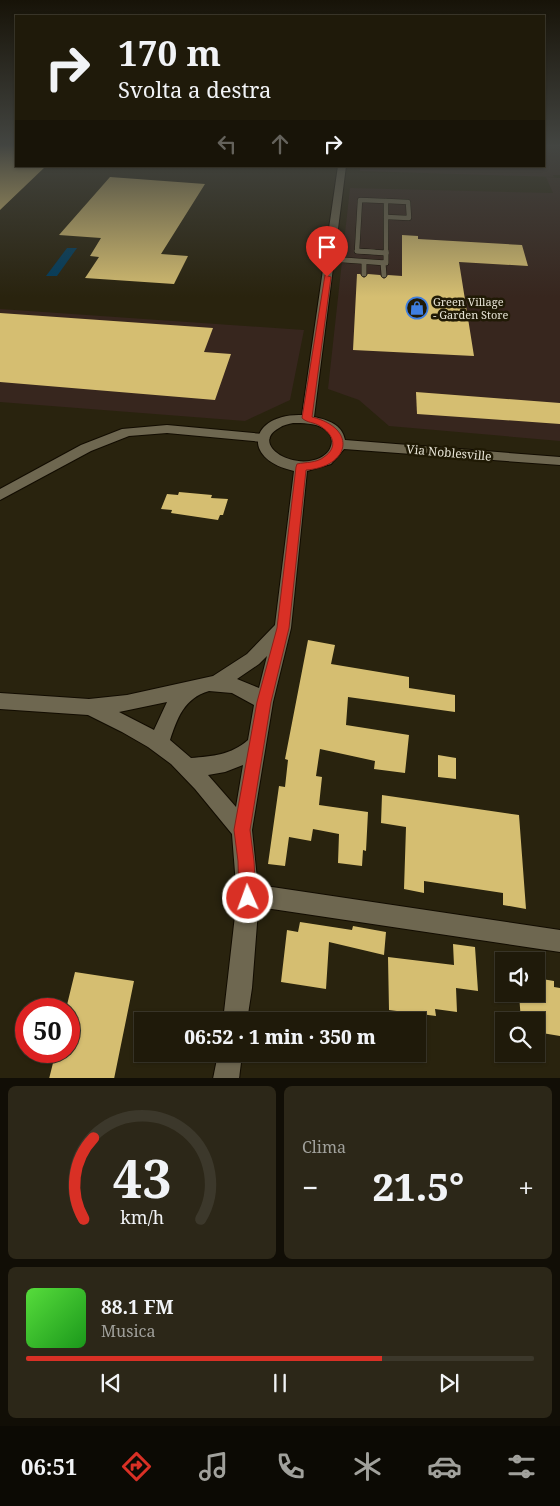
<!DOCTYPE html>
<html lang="it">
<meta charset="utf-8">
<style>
:root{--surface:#1f1a0a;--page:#2c2718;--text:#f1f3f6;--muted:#a1a19c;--line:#3c382b;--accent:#d93025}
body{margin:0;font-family:"Noto Serif",serif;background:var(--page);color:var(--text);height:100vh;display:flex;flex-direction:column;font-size:19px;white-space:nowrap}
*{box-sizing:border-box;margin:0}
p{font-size:16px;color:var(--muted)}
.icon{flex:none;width:28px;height:28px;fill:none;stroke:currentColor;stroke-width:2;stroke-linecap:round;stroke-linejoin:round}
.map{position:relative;height:1078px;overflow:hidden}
.details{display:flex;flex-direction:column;gap:8px;padding:8px;background:#110e06;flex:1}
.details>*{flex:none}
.banner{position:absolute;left:15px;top:15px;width:530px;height:152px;border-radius:0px;box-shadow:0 1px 4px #0004,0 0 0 1px var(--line);background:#1f1a0a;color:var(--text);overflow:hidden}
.tools{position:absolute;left:495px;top:952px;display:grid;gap:10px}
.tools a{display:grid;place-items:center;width:50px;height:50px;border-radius:0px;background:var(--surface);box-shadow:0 1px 4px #0004,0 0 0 1px var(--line);font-size:25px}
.speed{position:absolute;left:15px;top:998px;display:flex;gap:10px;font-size:25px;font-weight:700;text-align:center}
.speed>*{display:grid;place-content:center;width:65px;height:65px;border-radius:50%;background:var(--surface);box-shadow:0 1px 4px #0004,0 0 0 1px var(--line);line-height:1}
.speed .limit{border:8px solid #d22;background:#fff;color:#111}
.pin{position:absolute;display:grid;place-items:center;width:42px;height:42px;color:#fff;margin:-51px -21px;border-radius:50% 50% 50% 0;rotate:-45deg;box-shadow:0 0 5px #0007}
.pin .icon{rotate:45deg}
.me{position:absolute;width:55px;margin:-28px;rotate:358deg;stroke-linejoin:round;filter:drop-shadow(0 0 4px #0008)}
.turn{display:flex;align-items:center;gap:18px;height:105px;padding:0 20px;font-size:22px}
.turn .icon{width:65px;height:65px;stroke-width:2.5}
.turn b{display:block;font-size:35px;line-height:42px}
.lanes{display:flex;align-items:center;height:48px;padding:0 20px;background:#0003;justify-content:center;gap:25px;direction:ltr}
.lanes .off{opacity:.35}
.big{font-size:38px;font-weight:800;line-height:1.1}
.details .card{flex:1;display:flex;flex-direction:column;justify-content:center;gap:8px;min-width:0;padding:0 18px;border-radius:8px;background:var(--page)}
.details .dial{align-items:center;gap:0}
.dial svg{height:130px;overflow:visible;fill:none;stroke:var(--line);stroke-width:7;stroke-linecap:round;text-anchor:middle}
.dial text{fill:var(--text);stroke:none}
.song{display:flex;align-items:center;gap:15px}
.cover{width:60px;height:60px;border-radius:8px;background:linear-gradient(135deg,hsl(110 70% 55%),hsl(120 70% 35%))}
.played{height:5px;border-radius:2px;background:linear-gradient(90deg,var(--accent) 70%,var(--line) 70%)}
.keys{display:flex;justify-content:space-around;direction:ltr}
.heat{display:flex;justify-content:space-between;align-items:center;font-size:28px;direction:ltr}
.details .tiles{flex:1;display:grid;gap:8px;grid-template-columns:1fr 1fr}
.card:last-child{grid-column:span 2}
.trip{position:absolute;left:134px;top:1012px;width:292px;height:50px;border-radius:0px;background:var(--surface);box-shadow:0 1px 4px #0004,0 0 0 1px var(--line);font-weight:800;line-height:50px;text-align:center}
.tabs{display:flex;height:80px;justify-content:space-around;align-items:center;background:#0c0a04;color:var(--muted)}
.tabs .icon{width:35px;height:35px}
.tabs .active{color:var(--accent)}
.tabs b{font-size:22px;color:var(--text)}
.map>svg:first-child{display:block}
.industrial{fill:#37261e}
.water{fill:#003c5d}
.building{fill:#d5be71}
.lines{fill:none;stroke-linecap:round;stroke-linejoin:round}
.lane-far1-casing{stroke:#120c00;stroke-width:5.5}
.lane-casing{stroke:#120c00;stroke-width:6}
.street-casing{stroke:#120c00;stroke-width:2}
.secondary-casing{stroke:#120c00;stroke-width:2}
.lane-far1{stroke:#6e6750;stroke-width:4.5}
.lane{stroke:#6e6750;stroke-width:5}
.street{fill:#6e6750;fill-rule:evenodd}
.secondary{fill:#6e6750;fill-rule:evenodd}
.route{fill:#d93025;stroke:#8d1f18}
.labels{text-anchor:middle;stroke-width:5;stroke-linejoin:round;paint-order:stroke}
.far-poi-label{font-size:11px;fill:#e7e4d6;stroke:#201a05;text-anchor:start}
.street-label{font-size:12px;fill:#e7e4d6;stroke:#201a05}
</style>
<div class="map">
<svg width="560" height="1079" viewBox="0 0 560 1079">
<rect width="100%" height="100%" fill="#29230e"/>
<g class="industrial">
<path d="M 544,146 L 560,146 L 560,175 L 553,175 L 554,177 L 360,171 L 360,166 L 544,166 Z"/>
<path d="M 546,177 L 560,178 L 560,441 L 389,426 L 359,400 L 328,389 L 350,188 L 553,193 Z"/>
<path d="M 0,309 L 304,330 L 290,400 L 245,421 L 0,402 Z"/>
</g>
<path class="water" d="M 67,248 L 77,248 L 57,276 L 46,276 Z"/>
<g class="building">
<path d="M 0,146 L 16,146 L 16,166 L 46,166 L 0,210 Z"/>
<path d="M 110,177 L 205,184 L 161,254 L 188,256 L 174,284 L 85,278 L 99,257 L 90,256 L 101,238 L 59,235 Z"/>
<path d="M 402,235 L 418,236 L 418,239 L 522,245 L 528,266 L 459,262 L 474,356 L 353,350 L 357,274 L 360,274 L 364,278 L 368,274 L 380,275 L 384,279 L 388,275 L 402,276 Z"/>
<path d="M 0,313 L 213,328 L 204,352 L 231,354 L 215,400 L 0,382 Z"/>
<path d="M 416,392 L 560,403 L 560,424 L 417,414 Z"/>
<path d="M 179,492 L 212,495 L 211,498 L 228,499 L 223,515 L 220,515 L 218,520 L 171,513 L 172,510 L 161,509 L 167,494 L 178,495 Z"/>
<path d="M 308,640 L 335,645 L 331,664 L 409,677 L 409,688 L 455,695 L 455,712 L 348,697 L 346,725 L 409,735 L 405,773 L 374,769 L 375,761 L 320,749 L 316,776 L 322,777 L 319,805 L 368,812 L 366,851 L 363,850 L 362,866 L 338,863 L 339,834 L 313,829 L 311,841 L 289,837 L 285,866 L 268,864 L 279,786 L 285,787 L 288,760 L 285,759 Z"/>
<path d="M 438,755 L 456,758 L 456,779 L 438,777 Z"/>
<path d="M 382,795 L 519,815 L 526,909 L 503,905 L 503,893 L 424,881 L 424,893 L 404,889 L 406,827 L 381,823 Z"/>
<path d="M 300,922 L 352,930 L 353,926 L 386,932 L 384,955 L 329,942 L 326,989 L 281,982 L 287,930 L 298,932 Z"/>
<path d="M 453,944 L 475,947 L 478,991 L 456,988 L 457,1012 L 435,1009 L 436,1016 L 389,1010 L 388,957 L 454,965 Z"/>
<path d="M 75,972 L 134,981 L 114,1079 L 49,1079 L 56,1051 L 69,1051 L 69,1009 L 66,1009 Z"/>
<path d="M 536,978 L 554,981 L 554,987 L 560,988 L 560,1036 L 536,1032 L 536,1021 L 521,1021 L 519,994 L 536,994 Z"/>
</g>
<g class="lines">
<g class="lane-far1-casing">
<g id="lane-far1">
<path d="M 386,201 L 408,202 L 409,218 L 386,217"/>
<path d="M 375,252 L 357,251 L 360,200 L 386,201 L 386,252"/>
</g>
</g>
<g class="lane-casing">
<g id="lane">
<path d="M 357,251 L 386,253"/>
<path d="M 386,253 L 386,251"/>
<path d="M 330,259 L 386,263 L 386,253"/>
<path d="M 364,262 L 364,274"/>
<path d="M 383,263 L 384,275"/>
</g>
</g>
<g class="street-casing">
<g id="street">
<path d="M 167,425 L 263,434 L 270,438 L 263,442 L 167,433 L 129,436 L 91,451 L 0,500 L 0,489 L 81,445 L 122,429 Z"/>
<path d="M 248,887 L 272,887 L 560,930 L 560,952 L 272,909 L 248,909 L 240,906 L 237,898 L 240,890 Z"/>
</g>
</g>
<g class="secondary-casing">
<g id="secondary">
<path d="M 338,166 L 346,166 L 314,417 C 328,420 342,424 345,440 L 560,457 L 560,465 L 344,449 L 331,464 L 307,471 L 291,628 L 273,702 L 252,830 L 259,898 L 252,988 L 247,1021 L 223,1021 L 237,898 L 232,834 L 195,789 L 171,764 L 148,747 L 122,732 L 88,715 L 0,709 L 0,693 L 89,699 L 127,695 L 213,676 L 247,654 L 275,625 L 294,471 C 239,459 251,413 302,415 ZM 293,423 C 303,423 314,423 323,428 C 337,436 333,452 320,458 C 292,471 250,444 279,428 C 283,425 289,424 293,423 ZM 267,656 L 259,688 L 237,679 L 259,664 ZM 209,691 L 232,693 L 254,705 L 248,740 C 231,755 213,756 191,758 L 170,740 C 177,719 184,698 209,691 ZM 167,702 L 154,730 L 119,712 ZM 243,765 L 236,807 L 208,775 L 225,772 Z"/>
<path d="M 218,1054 L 242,1054 L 239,1079 L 213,1079 Z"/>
</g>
</g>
<use href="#lane-far1" class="lane-far1"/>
<use href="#lane" class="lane"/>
<use href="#street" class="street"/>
<use href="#secondary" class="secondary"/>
</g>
<linearGradient id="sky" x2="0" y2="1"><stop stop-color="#171308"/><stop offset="0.49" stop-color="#434541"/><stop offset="1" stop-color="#434541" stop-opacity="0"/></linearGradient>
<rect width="560" height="297" fill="url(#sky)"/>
<path class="route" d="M 325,275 L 331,277 L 312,417 C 359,429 349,467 306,470 L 289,628 L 271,702 L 250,830 L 254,861 L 256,898 L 254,904 L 248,906 L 242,904 L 239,898 L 238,861 L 234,830 L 257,702 L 277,628 L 296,467 L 297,464 C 306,462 317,463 324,457 C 339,447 333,434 320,426 C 314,422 307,423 302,418 Z"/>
<defs>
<g id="shop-ring" transform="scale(1.125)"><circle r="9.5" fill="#201a05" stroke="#3f7fe0" stroke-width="1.5"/><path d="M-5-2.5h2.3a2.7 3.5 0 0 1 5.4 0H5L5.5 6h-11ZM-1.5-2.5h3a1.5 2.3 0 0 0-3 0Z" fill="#3f7fe0"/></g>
</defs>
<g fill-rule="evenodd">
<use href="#shop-ring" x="417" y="308"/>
</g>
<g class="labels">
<g class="far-poi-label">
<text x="433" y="306">Green Village<tspan x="433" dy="13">- Garden Store</tspan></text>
</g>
<g class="street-label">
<text transform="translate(449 453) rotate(5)" y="4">Via Noblesville</text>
</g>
</g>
</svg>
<div class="tools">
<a><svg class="icon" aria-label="sound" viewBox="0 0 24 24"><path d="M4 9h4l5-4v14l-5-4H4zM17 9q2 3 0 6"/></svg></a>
<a><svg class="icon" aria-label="search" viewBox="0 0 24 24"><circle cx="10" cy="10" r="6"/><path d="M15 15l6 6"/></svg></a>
</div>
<div class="speed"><div class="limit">50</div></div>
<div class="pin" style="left:327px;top:277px;background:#d93025"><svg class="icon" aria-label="arrive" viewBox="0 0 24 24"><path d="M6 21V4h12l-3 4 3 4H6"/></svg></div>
<svg class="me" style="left:248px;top:898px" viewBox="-20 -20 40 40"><circle r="17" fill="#d93025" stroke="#fff" stroke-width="3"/><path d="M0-11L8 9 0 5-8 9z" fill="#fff"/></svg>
<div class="trip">06:52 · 1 min · 350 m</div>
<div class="banner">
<div class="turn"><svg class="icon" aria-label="right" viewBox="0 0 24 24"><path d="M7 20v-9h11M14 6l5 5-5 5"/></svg><div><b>170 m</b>Svolta a destra</div></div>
<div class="lanes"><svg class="icon off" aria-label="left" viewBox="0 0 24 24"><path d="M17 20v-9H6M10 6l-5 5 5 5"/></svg><svg class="icon off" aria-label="ahead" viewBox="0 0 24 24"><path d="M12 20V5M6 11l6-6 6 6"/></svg><svg class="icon" aria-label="right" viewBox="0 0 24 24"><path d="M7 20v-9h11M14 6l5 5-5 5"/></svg></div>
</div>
</div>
<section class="details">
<div class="tiles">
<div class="card dial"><svg viewBox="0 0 100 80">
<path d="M14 69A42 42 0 1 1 86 69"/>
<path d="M14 69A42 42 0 0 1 20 19" stroke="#d93025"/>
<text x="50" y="56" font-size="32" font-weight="700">43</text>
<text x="50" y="72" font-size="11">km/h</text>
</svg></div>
<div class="card"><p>Clima</p>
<div class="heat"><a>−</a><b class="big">21.5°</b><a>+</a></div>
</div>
<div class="card">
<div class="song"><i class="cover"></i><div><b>88.1 FM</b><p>Musica</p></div></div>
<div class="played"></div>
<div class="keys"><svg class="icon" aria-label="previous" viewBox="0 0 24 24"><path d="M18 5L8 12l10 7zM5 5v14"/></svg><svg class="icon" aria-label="pause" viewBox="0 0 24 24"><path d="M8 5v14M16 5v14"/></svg><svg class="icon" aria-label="next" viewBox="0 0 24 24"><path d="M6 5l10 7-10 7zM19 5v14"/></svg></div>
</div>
</div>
</section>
<nav class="tabs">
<b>06:51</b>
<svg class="icon active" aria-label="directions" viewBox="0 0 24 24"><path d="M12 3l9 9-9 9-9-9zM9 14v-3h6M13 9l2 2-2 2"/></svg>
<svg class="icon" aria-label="music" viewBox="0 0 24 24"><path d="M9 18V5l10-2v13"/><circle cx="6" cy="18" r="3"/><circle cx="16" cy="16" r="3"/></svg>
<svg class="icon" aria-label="phone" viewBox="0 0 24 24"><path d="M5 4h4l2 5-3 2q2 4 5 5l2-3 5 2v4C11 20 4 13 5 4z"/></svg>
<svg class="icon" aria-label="climate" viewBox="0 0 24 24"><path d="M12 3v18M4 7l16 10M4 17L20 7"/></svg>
<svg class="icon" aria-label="car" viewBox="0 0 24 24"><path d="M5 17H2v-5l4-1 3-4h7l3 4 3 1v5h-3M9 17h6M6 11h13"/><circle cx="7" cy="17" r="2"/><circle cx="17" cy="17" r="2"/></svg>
<svg class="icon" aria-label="filters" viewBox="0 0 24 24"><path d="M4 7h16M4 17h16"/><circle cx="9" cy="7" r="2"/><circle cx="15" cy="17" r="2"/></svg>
</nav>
